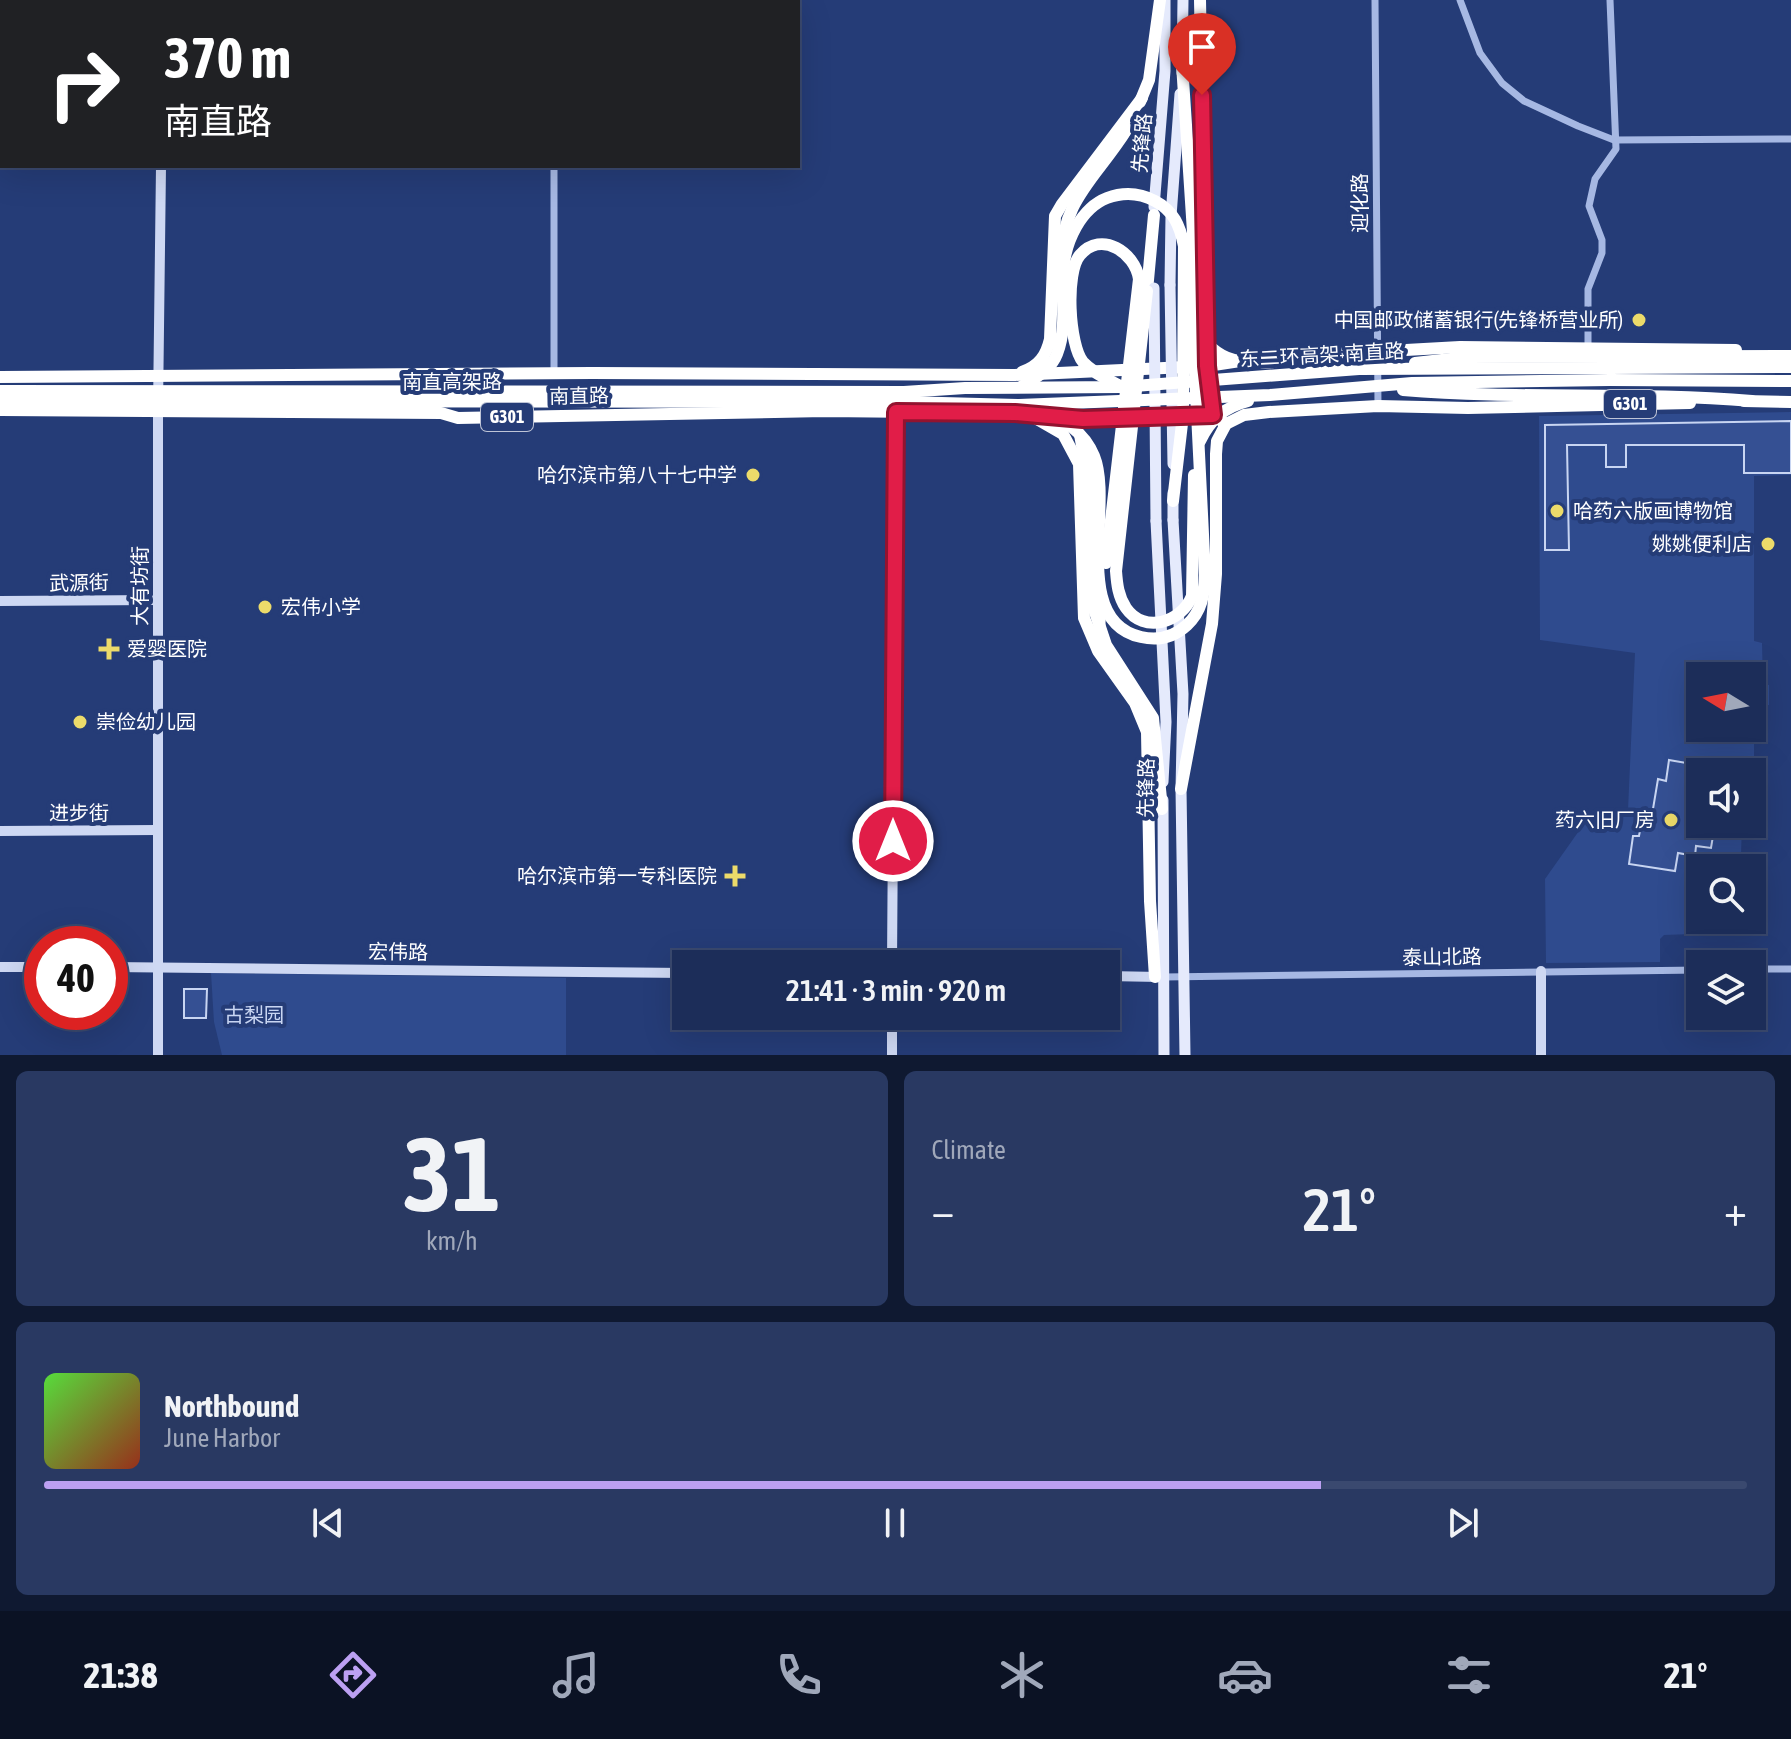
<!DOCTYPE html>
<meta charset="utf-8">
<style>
:root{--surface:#1c2d59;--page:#293962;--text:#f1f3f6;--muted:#a0a8ba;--line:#3a496f;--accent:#bca0f2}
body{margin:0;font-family:"Asap Condensed","Noto Sans SC",sans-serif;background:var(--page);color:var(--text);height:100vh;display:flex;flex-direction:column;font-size:30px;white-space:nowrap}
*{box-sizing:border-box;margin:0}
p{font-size:26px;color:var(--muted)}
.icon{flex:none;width:44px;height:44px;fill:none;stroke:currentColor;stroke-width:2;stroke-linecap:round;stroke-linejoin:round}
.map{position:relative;height:1055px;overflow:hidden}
.sheet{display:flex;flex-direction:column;gap:16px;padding:16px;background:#0f1931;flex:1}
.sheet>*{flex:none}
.guide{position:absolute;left:0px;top:0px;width:800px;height:168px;box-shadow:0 8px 32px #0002,0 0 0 2px var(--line);background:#202124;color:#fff;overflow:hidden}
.needle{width:52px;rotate:280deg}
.tools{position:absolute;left:1686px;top:662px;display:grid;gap:16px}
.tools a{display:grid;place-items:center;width:80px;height:80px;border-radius:0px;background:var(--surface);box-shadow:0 8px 32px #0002,0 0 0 2px var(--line);font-size:40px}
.speed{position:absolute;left:24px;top:926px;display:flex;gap:16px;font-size:40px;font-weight:700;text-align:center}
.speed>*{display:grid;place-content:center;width:104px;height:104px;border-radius:50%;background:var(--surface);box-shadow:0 8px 32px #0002,0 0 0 2px var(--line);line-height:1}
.speed .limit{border:12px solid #d22;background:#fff;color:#111}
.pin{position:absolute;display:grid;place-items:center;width:68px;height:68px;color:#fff;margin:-82px -34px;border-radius:50% 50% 50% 0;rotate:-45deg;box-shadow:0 0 8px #0007}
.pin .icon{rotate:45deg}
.me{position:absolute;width:88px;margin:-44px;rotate:0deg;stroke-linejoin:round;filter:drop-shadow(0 0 6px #0008)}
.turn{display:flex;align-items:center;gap:28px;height:168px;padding:0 32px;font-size:36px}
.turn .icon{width:104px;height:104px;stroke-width:2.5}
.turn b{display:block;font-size:56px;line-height:68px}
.big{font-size:60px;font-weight:600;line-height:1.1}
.sheet .tile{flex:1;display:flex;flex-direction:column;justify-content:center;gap:12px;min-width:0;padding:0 28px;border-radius:12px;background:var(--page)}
.sheet .dial{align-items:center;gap:0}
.dial b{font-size:104px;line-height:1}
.song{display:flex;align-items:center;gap:24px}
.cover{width:96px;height:96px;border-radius:12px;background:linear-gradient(135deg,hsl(110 70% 55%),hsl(10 70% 35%))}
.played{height:8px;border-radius:4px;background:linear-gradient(90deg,var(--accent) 75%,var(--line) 75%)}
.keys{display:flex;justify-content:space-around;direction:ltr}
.heat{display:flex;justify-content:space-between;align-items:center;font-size:44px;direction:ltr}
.sheet .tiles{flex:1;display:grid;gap:16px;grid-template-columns:1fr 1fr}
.tile:last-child{grid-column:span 2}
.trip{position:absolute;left:672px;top:950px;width:448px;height:80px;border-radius:0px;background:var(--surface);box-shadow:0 8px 32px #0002,0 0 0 2px var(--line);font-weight:600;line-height:80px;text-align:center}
.tabs{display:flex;height:128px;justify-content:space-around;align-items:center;background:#0b1224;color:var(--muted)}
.tabs .icon{width:56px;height:56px}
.tabs .current{color:var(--accent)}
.tabs b{font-size:36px;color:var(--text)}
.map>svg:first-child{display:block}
.green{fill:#2f4b8e;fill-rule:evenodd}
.building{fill:#355093;stroke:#c8d5f2;stroke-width:2}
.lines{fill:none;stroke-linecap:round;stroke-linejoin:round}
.street{stroke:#a6b8e3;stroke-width:7}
.secondary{stroke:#ced8f3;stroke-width:10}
.primary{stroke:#e5eafc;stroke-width:11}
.highway{stroke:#fff;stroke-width:12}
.rail{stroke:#fff;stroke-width:2;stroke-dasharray:14 6;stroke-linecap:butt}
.primary-bridge{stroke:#e5eafc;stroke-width:11}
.highway-bridge{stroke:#fff;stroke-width:12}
.route-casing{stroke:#92132f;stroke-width:20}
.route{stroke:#e11d48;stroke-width:14}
.poi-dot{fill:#ecdb6a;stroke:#253c77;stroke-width:3}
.labels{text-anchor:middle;stroke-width:8;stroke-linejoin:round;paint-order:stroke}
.shield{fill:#253c77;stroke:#bec4d6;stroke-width:2}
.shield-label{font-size:18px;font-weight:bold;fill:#fff}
.street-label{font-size:20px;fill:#fff;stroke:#253c77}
.poi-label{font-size:20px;fill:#fff;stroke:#253c77;text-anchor:end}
.park-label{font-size:20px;fill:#c8d5f2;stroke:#253c77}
</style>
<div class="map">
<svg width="1791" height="1055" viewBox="0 0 1791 1055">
<rect width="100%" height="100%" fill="#253c77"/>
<g class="green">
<path d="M 1791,412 L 1791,475 L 1754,476 L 1754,641 L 1762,643 L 1763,685 L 1769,685 L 1769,705 L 1754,706 L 1754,796 L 1752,772 L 1700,772 L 1700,824 L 1742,824 L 1741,855 L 1720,855 L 1720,868 L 1700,868 L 1700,920 L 1720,920 L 1721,933 L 1664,935 L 1660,939 L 1660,962 L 1546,963 L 1545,879 L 1593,811 L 1628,810 L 1635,653 L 1540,640 L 1539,416 ZM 1700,676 L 1752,676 L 1752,728 L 1700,728 Z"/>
<path d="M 211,973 L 566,978 L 566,1055 L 222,1055 L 214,1022 Z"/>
</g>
<g class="building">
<path d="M 1791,421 L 1791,473 L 1744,473 L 1744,445 L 1626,445 L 1626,467 L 1606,467 L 1606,445 L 1567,445 L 1569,550 L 1545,550 L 1545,425 Z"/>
<path d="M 1669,760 L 1721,769 L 1721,772 L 1700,772 L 1700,824 L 1715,824 L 1711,848 L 1696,846 L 1695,856 L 1678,853 L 1675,871 L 1629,864 L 1633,836 L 1639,836 L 1643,814 L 1652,815 L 1658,779 L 1666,781 Z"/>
<path d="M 184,989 L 207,989 L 206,1018 L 184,1018 Z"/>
</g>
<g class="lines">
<g class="street">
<path d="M 554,0 L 554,2"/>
<path d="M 1375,0 L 1378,406"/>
<path d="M 1460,0 L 1480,53 L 1502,83 L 1524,101 L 1578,126 L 1614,140 L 1791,139"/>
<path d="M 0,29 L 2,29"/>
<path d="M 554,166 L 554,373"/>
<path d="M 1588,348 L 1588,289 L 1602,253 L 1602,240 L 1589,206 L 1595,179 L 1616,149 L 1610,0"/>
<path d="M 1752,969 L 1791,969"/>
<path d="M 1164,977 L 1700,970"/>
</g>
<g class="secondary">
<path d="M 164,2 L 164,0"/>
<path d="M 0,601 L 158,600"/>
<path d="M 0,831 L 158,830"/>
<path d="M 892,964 L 896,412"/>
<path d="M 0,967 L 42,967"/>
<path d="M 110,967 L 686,973"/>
<path d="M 1541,971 L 1541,1055"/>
<path d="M 1106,976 L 1160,977"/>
<path d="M 158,1055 L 158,409 L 161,166"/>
<path d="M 892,1055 L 892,1016"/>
</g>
<g class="primary">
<path d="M 1182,73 L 1183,0"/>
<path d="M 1154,207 L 1165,71 L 1165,0"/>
<path d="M 1170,285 L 1171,216 L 1180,94"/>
<path d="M 1173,520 L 1183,694 L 1181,789 L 1185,1055"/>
<path d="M 1156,521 L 1166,722 L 1163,782"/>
<path d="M 1163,800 L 1164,1055"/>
</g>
<g class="highway">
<path d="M 1200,0 L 1206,318 L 1211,408"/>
<path d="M 1182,64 L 1193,232"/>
<path d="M 1140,102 L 1149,80 L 1160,0"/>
<path d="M 1061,264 C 1061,199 1095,180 1127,129"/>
<path d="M 1147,291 L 1154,215"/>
<path d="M 1263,358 L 1460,347 L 1736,350"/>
<path d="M 1609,368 L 1791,367"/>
<path d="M 1022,372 C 1039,366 1046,356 1050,339 L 1055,216 L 1062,204 L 1142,98"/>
<path d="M 0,377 L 592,373 L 1015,375 L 1207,366 L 1240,361"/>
<path d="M 1610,380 L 1791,381"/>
<path d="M 1744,401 L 1791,402"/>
<path d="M 0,410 L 441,413 L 458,418 L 825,411 L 1015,413 L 1083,419 L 1213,415 L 1226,424"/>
<path d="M 1037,419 L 1063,434 L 1079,464 L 1084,618 L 1098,651 L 1135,703 L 1147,732 L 1150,901 L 1155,977"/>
<path d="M 1080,435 L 1088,477 L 1093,606 L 1106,645 L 1153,718 L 1162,809"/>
<path d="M 1181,789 L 1212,624 L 1216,574 L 1216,454 L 1217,441 L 1226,424 L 1244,415 L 1269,412 L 1378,406 L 1468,408 L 1690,403"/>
</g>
<path class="rail" d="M 319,2 L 319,0"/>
<g class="primary-bridge">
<path d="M 1170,285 L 1173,464"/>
<path d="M 1154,288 L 1156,521"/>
<path d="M 1173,493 L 1173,520"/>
</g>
<g class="highway-bridge">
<path d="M 1147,291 L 1116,571 C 1117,584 1118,596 1126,608 C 1144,634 1181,623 1192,596 L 1194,475"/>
<path d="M 1196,323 C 1209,360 1239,365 1274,362"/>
<path d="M 1415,363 L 1469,357 L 1791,356"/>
<path d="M 1021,387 C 1035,378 1051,370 1057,354 C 1073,312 1050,273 1076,227 C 1083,215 1094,203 1107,198 C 1123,192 1140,193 1155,201 C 1174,211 1180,226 1184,246 L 1183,415 L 1173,501"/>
<path d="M 1403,390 C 1519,400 1636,391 1752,401"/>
<path d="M 0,391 L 904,392 L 965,388 L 1121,387 L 1359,369 L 1609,368"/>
<path d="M 0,401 L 904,402 L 1019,405 L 1270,395 L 1412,383 L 1610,380"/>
<path d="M 1033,409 C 1059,416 1083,429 1094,456 C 1114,505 1069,621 1141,637 C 1158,641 1174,637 1187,625 C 1202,611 1204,595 1205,575 L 1192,312 L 1193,232"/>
<path d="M 1200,441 C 1210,419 1225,407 1248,401"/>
<path d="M 1106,563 L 1139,279 C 1135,253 1102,230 1080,255 C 1065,272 1069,345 1083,362 C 1093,373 1107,379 1120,386"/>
<path d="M 1099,630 L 1101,601"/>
</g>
</g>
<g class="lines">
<g class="route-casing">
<path id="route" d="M 893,841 L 896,412 L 1015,413 L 1083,419 L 1213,415 L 1207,366 L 1202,95"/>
</g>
<use href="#route" class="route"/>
</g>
<g class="poi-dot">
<circle cx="1639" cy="320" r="8"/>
<circle cx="753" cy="475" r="8"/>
<circle cx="1557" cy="511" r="8"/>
<circle cx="1768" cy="544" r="8"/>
<circle cx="265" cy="607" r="8"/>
<path d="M105 637h8v8h8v8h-8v8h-8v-8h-8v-8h8z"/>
<circle cx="80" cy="722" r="8"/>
<circle cx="1671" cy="820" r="8"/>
<path d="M731 864h8v8h8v8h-8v8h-8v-8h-8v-8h8z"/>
</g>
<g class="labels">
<g class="shield">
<rect x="1604" y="390" width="52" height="28" rx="6"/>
<rect x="481" y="403" width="52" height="28" rx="6"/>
</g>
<g class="shield-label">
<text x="1630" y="410">G301</text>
<text x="507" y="423">G301</text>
</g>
<g class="street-label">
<text transform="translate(1142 143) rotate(-85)" y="7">先锋路</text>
<text transform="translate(1360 203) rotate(-90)" y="7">迎化路</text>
<text transform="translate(1322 355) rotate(-3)" y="7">东二环高架-南直路</text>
<text x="452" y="389">南直高架路</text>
<text transform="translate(579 396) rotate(-1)" y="7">南直路</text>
<text transform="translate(79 583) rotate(-1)" y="7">武源街</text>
<text transform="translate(140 586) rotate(-90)" y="7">大有坊街</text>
<text transform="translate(1146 788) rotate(-89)" y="7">先锋路</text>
<text x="79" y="820">进步街</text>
<text transform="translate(398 952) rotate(1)" y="7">宏伟路</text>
<text transform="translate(1442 957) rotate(-1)" y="7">泰山北路</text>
</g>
<g class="poi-label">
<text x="1623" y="327">中国邮政储蓄银行(先锋桥营业所)</text>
<text x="737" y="482">哈尔滨市第八十七中学</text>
<text x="1573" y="518" text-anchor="start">哈药六版画博物馆</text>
<text x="1752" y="551">姚姚便利店</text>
<text x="281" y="614" text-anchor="start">宏伟小学</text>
<text x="127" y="656" text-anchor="start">爱婴医院</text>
<text x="96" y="729" text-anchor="start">崇俭幼儿园</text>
<text x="1655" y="827">药六旧厂房</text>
<text x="717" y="883">哈尔滨市第一专科医院</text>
</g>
<g class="park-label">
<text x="254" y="1022">古梨园</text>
</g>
</g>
</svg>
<div class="tools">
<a><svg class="needle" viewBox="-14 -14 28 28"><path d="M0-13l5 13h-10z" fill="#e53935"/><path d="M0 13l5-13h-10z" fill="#a0a8ba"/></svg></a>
<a><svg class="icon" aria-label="sound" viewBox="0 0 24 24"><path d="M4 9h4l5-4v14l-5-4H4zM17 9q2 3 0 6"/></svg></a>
<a><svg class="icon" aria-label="search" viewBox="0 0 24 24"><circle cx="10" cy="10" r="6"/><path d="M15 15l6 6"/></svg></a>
<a><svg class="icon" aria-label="layers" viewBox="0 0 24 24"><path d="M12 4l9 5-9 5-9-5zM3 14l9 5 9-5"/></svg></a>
</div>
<div class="speed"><div class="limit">40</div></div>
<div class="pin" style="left:1202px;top:95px;background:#d93025"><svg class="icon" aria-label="arrive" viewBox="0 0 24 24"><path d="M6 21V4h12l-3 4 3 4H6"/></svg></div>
<svg class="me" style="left:893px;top:841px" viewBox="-20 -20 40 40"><circle r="17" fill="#e11d48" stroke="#fff" stroke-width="3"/><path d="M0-11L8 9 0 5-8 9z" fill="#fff"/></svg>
<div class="trip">21:41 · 3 min · 920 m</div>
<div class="guide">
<div class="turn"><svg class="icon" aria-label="right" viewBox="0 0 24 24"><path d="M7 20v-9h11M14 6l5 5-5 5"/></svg><div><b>370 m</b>南直路</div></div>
</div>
</div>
<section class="sheet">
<div class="tiles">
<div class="tile dial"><b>31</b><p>km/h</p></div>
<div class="tile"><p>Climate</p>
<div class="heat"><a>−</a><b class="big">21°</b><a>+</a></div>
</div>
<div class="tile">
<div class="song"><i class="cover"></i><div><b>Northbound</b><p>June Harbor</p></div></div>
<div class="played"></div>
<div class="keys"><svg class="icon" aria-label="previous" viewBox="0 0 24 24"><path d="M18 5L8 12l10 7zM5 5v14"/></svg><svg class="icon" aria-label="pause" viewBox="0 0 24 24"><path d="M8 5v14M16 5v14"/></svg><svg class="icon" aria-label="next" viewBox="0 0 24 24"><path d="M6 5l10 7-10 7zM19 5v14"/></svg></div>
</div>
</div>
</section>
<nav class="tabs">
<b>21:38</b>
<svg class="icon current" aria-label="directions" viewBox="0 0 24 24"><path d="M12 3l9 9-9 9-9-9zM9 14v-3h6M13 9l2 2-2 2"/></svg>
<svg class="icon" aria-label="music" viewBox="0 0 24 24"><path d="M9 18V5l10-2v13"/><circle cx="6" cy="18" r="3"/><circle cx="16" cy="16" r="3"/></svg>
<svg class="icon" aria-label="phone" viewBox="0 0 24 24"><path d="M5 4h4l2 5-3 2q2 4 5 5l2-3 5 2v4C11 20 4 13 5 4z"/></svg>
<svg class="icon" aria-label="climate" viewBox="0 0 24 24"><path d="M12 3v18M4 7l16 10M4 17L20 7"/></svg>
<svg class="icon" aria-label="car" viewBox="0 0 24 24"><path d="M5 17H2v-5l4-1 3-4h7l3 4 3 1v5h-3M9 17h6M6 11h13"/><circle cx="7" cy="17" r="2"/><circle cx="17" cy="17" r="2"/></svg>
<svg class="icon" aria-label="filters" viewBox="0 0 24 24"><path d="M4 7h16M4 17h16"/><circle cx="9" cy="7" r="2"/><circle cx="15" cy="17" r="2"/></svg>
<b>21°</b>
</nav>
